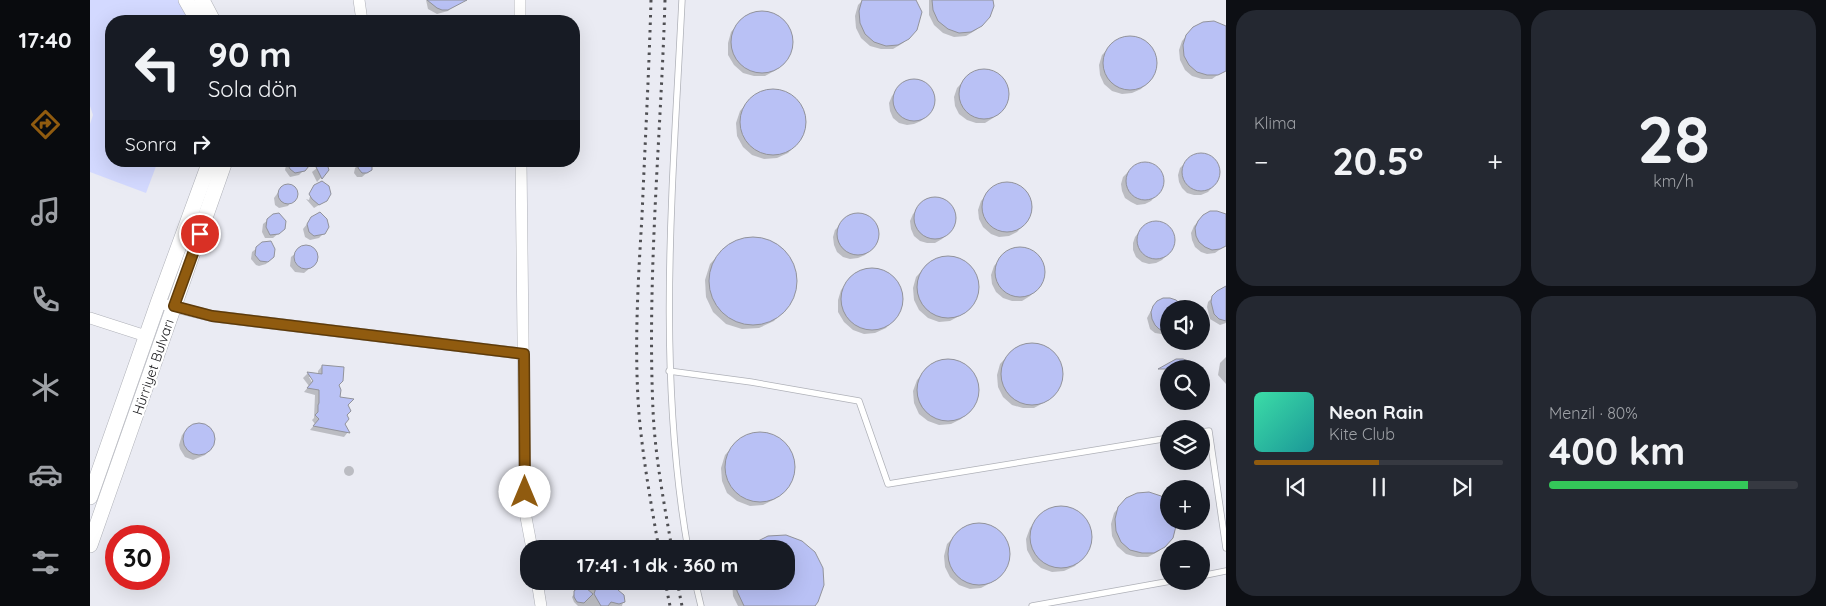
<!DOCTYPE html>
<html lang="tr">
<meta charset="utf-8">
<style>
:root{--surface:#171b24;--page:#242831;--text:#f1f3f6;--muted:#9ea1a6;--line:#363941;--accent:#905b0f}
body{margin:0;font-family:Quicksand,sans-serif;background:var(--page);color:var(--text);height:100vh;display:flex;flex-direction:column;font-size:19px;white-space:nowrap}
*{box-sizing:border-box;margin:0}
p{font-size:16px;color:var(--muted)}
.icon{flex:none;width:28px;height:28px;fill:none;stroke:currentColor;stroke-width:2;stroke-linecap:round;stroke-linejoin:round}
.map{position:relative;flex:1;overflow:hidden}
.sheet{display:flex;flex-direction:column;gap:10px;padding:10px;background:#0d0f14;width:600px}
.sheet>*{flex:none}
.hud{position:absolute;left:15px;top:15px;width:475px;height:152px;border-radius:20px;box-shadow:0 5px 20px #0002;background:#171b24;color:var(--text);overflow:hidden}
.tools{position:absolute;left:1070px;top:300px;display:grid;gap:10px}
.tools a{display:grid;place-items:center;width:50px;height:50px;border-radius:50%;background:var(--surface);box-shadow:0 5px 20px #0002;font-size:25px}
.speed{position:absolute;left:15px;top:525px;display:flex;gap:10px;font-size:25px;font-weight:700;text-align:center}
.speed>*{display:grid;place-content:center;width:65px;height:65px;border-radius:50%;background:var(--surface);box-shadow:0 5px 20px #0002;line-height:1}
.speed .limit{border:8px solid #d22;background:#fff;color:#111}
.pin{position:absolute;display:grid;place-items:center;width:42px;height:42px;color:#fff;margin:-21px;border:2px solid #fff;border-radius:50%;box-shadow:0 1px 5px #0007}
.me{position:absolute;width:55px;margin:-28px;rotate:0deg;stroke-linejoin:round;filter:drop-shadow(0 0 4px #0008)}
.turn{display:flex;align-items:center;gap:18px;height:105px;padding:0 20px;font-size:22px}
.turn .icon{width:65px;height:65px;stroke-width:2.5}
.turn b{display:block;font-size:35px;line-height:42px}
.then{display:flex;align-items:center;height:48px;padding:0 20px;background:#0003;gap:10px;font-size:19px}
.big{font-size:38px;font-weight:700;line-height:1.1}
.sheet .widget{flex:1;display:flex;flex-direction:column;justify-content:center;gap:8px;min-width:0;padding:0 18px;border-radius:20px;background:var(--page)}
.sheet .dial{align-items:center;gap:0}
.dial b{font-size:65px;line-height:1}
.song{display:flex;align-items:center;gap:15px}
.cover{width:60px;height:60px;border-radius:8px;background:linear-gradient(135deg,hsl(160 70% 55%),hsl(180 70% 35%))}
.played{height:5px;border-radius:2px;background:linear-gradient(90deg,var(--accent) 50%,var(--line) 50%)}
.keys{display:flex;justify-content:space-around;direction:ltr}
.heat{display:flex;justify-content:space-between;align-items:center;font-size:28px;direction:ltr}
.charge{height:8px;border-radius:4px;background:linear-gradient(90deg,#34c759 80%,var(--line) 0)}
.sheet .tiles{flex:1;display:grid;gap:10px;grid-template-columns:repeat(2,1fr)}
.trip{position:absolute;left:430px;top:540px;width:275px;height:50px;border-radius:20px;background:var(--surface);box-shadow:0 5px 20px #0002;font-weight:700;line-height:50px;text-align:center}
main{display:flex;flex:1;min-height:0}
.menu{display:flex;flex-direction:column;width:90px;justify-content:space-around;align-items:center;background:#090b0e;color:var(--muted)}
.menu .icon{width:35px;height:35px}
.menu .active{color:var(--accent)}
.menu b{font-size:22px;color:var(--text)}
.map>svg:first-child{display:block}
.green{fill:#d3d9ff}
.shadow{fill:#0003;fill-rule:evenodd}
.building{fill:#b9c1f5;stroke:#92939b}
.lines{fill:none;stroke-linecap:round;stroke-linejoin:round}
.lane-casing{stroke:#afb1b8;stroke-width:7}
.street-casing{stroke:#afb1b8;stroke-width:12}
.secondary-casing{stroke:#afb1b8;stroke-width:16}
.lane{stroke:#fff;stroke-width:5.5}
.street{stroke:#fff;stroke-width:11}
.secondary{stroke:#fff;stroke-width:15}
.rail{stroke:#4f4f53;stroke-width:3;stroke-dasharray:2.5 5;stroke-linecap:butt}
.route-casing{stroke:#5e3b0a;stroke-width:12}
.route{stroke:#905b0f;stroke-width:9}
.labels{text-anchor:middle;stroke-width:4.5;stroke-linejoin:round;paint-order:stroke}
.street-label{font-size:14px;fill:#202023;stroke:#fff}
</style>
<main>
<nav class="menu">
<b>17:40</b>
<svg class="icon active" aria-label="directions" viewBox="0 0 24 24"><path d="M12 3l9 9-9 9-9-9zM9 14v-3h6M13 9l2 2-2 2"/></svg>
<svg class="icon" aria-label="music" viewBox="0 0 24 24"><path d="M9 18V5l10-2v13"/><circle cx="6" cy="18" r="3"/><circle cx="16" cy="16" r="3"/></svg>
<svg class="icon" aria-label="phone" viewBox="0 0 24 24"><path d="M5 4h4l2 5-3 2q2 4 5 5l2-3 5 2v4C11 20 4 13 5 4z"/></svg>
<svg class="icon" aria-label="climate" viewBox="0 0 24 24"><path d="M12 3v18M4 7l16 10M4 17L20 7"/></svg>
<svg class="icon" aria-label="car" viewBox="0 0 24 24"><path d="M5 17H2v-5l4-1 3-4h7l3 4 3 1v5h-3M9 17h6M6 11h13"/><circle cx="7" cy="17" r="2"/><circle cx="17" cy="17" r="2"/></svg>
<svg class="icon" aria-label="filters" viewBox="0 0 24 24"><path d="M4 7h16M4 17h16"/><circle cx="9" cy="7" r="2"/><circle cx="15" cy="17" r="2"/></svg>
</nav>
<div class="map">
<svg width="1136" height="606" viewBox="0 0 1136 606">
<rect width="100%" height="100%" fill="#eaebf3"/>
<path class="green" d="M 0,0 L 89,0 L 100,21 L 21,21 L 21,161 L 68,161 L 56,193 L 0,172 L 0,124 L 3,115 L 0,106 Z"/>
<g class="shadow">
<path d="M 336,0 L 366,0 L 358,11 L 347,14 L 338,9 Z"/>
<path d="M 773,0 L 825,0 L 818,38 L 813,43 L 803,49 L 791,49 L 780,46 L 771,38 L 766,28 L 765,16 L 768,5 Z"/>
<path d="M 839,0 L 902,0 L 891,25 L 886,30 L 876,36 L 864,37 L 853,33 L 844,25 L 839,15 Z"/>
<path d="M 676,12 L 687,16 L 696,23 L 701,34 L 702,45 L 698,56 L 686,70 L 675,76 L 664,76 L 653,73 L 644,65 L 638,55 L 638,43 L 641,32 L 654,18 L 664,13 Z"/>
<path d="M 1136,28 L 1136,69 L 1122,79 L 1112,79 L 1102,76 L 1095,70 L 1090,60 L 1089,50 L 1092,41 L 1099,33 Z"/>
<path d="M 1043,37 L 1053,40 L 1061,47 L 1065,56 L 1066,66 L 1063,76 L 1051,89 L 1042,93 L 1032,94 L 1022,91 L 1014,84 L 1010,75 L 1009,65 L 1012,55 L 1024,43 L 1033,38 Z"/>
<path d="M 897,70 L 906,73 L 913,79 L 917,88 L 918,97 L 915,106 L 903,118 L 895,123 L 886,123 L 877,120 L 869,114 L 865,106 L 864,97 L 867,88 L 879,75 L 887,71 Z"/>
<path d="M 819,81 L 826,81 L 834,83 L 840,88 L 843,95 L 844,103 L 841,110 L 831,121 L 824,124 L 817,125 L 809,123 L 803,118 L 800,111 L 799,103 L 802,96 L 807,90 Z"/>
<path d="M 687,90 L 699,94 L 709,102 L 715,113 L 716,126 L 712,138 L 698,153 L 687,158 L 674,159 L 662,155 L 653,147 L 647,136 L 646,123 L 650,111 L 663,96 L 675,91 Z"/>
<path d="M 1107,154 L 1114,154 L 1120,156 L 1126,161 L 1129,167 L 1130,174 L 1128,181 L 1118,192 L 1111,195 L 1104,195 L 1097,193 L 1092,188 L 1089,182 L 1088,175 L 1090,168 L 1095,163 Z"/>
<path d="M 197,161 L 214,170 L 209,175 L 200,177 L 195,170 Z"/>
<path d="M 272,161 L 281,169 L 272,177 L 267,177 L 264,173 L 265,168 Z"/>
<path d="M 1050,163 L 1057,163 L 1064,165 L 1069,170 L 1072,176 L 1073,183 L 1071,190 L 1061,201 L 1055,204 L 1047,205 L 1041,202 L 1035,198 L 1032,191 L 1031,184 L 1033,177 L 1038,172 Z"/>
<path d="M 227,168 L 238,170 L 227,182 L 222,172 Z"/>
<path d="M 920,183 L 929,187 L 936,193 L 941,201 L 942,210 L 939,219 L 927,232 L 919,236 L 909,237 L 901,234 L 893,227 L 889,219 L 888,210 L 891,201 L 902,188 L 911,184 Z"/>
<path d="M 201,185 L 207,193 L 198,206 L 189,208 L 185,205 L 184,198 L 192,187 Z"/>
<path d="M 222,189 L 234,202 L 224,208 L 216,199 L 219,192 L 216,199 L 219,200 Z"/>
<path d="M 847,199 L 855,201 L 860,206 L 864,213 L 864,221 L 862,228 L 852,239 L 845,243 L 837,243 L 830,241 L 824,236 L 821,229 L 820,221 L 823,214 L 833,203 L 840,200 Z"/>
<path d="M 762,215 L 770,215 L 778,217 L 783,222 L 787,229 L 787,237 L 785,244 L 775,255 L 768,258 L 760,259 L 753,257 L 747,252 L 744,245 L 743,237 L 745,230 L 751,224 Z"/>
<path d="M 1113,216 L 1136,216 L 1136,245 L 1125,253 L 1117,254 L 1111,252 L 1105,247 L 1102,240 L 1101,233 L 1104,226 Z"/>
<path d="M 222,218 L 234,233 L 229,238 L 220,240 L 215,237 L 213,229 Z"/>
<path d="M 178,220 L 189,233 L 183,238 L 175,238 L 172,232 L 173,224 Z"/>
<path d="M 1068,222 L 1075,224 L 1084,236 L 1084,243 L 1082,250 L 1072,260 L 1066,263 L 1059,264 L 1052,262 L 1046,257 L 1043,250 L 1043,243 L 1045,237 L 1054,226 L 1061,223 Z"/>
<path d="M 668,238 L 684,244 L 697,255 L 705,270 L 706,287 L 700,303 L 684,321 L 669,328 L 652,329 L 636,324 L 623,312 L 616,297 L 615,280 L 620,264 L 636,247 L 652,239 Z"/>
<path d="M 220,246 L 227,255 L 226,263 L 214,273 L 205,272 L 200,266 L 201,257 L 213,247 Z"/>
<path d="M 167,248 L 183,256 L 176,264 L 169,266 L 166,265 L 161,259 L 162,252 Z"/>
<path d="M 933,248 L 942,251 L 950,257 L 954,266 L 954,275 L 952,284 L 940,296 L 932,301 L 922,301 L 913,298 L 906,292 L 902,284 L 901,275 L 904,266 L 915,253 L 924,249 Z"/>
<path d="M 861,257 L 872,261 L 881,269 L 886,279 L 887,290 L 884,301 L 871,315 L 860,321 L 849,322 L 838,318 L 829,310 L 824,300 L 823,288 L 826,277 L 839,263 L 850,258 Z"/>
<path d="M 786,269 L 797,273 L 806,281 L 811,291 L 812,303 L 808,314 L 796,328 L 785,333 L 774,334 L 763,330 L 754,322 L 748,312 L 748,300 L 751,290 L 764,275 L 774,270 Z"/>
<path d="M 1136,289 L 1136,323 L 1130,325 L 1120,319 L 1117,307 L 1118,302 L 1128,292 Z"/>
<path d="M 1063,307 L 1079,309 L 1079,332 L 1077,335 L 1065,333 L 1060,329 L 1057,318 Z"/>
<path d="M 945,344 L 956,348 L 965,355 L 970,366 L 971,377 L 968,388 L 955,402 L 944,408 L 933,408 L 922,405 L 913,397 L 908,387 L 907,375 L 910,364 L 923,350 L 933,345 Z"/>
<path d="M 1136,357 L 1136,384 L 1128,375 L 1130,363 Z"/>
<path d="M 862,360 L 873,364 L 881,372 L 887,382 L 888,394 L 884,405 L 871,419 L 861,424 L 849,425 L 838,421 L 829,414 L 824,403 L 823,391 L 827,380 L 840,367 L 850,361 Z"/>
<path d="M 232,366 L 249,398 L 257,405 L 253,423 L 258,432 L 254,437 L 220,430 L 225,424 L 222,420 L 224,418 L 225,395 L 214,392 L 219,386 L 213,378 L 218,373 L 228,375 L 228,371 ZM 219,377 L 222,377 L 225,387 Z"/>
<path d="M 1076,368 L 1079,369 L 1079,394 L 1074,390 L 1071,385 L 1070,379 Z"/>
<path d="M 111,424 L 120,428 L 125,437 L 125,442 L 115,455 L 103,460 L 95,457 L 90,449 L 89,445 L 92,435 L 97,430 L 101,427 Z"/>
<path d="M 661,434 L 674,434 L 687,438 L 696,446 L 702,458 L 703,472 L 699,484 L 685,499 L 673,505 L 660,506 L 647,501 L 637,493 L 632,481 L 631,468 L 635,455 L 649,440 Z"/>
<circle cx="259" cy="471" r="5"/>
<path d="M 1032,504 L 1074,546 L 1069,551 L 1058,557 L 1047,557 L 1036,554 L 1027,546 L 1022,536 L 1021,524 L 1024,513 Z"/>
<path d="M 975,508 L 986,511 L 995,519 L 1000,529 L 1001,541 L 997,552 L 985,566 L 974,571 L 962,572 L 951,568 L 943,561 L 937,550 L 936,539 L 940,528 L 953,514 L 963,509 Z"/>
<path d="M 892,524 L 903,528 L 912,536 L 917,546 L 918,558 L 915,569 L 902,582 L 891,588 L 880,589 L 869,585 L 860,577 L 855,567 L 854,556 L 857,544 L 870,531 L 880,525 Z"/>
<path d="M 695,537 L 723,606 L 648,606 L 643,596 L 642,581 L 696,581 Z"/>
<path d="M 488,581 L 532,581 L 526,590 L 534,598 L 532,606 L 488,606 L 484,602 L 482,597 L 491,584 Z"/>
</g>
<g class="building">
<path d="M 337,0 L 377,0 L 358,10 L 352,10 L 347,8 Z"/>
<path d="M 772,0 L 826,0 L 832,12 L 827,30 L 819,39 L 808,45 L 796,46 L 784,42 L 775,34 L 770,23 L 769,11 Z"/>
<path d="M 842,0 L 903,0 L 904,6 L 900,17 L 892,26 L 881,32 L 869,33 L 858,29 L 848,21 L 843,10 Z"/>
<circle cx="672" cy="42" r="31"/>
<path d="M 1124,21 L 1136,26 L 1136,71 L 1128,75 L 1117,75 L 1107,72 L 1099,65 L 1094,56 L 1093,45 L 1096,35 L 1103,27 L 1113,22 Z"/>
<circle cx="1040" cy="63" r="27"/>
<circle cx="894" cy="94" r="25"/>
<circle cx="824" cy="100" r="21"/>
<circle cx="683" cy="122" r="33"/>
<circle cx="1111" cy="172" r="19"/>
<path d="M 196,161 L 223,161 L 215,171 L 205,173 L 200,169 Z"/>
<path d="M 269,161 L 282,161 L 282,170 L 277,173 L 272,173 L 268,168 Z"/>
<circle cx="1055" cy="181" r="19"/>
<path d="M 232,163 L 237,164 L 239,170 L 232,179 L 226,167 Z"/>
<path d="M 232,181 L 239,186 L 241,194 L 237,201 L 229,205 L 222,199 L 219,194 L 224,185 Z"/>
<circle cx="917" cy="207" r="25"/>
<circle cx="198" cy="194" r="10"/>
<circle cx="845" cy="218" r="21"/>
<path d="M 1120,211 L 1127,211 L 1136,214 L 1136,246 L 1130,249 L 1122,250 L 1115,247 L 1109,242 L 1106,236 L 1105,228 L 1108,221 L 1113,215 Z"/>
<path d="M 230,212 L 237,219 L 239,227 L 235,234 L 224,236 L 219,232 L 217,224 L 221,217 Z"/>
<path d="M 189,213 L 196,221 L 195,229 L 189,234 L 180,235 L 176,227 L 177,219 L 183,214 Z"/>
<circle cx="768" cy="234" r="21"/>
<circle cx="1066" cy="240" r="19"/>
<circle cx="663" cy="281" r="44"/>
<path d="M 181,241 L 185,249 L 184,257 L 178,262 L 170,261 L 165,255 L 166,247 L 172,242 Z"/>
<circle cx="216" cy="257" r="12"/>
<circle cx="930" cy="272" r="25"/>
<circle cx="858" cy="287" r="31"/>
<circle cx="782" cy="299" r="31"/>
<path d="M 1136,286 L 1136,321 L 1129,319 L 1124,314 L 1121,302 L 1122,296 L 1127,291 Z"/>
<path d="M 1073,298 L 1080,298 L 1086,300 L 1096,309 L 1079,309 L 1079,332 L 1069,329 L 1065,325 L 1062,319 L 1061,312 L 1063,306 L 1067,301 Z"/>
<circle cx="942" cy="374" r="31"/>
<path d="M 1086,359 L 1093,359 L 1099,361 L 1108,369 L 1068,369 Z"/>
<circle cx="858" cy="390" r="31"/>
<path d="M 232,365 L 254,367 L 253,381 L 249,385 L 251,390 L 250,397 L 264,399 L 258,405 L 261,411 L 257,415 L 259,419 L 255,424 L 260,433 L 223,426 L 229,419 L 225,415 L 228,412 L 228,405 L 229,403 L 229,390 L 217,388 L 223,381 L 217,372 L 232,374 Z"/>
<circle cx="109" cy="439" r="16"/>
<circle cx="670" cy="467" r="35"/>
<path d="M 1059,492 L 1071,496 L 1079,503 L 1079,521 L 1086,521 L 1086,526 L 1083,538 L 1075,547 L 1064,553 L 1052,553 L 1040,550 L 1031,542 L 1026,531 L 1025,519 L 1028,507 L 1036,498 L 1047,493 Z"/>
<circle cx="971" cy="537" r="31"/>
<circle cx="889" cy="554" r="31"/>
<path d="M 696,535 L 712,541 L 725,552 L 733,568 L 734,585 L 728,602 L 725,606 L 654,606 L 647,591 L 646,581 L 696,581 L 696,549 L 652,549 L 678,536 Z"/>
<path d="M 508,581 L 535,581 L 528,590 L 534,595 L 535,602 L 529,604 L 521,602 L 518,606 L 511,606 L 504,594 Z"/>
<path d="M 489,587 L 496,588 L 503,594 L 494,603 L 487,602 L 484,597 L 484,591 Z"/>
</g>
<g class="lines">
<g class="lane-casing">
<g id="lane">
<path d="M 592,0 C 583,183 566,367 598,549"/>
<path d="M 579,371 L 661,382 L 769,401 L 798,484 L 1079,438"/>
<path d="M 1111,432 L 1119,431 L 1136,548"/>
<path d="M 1111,576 L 1136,571"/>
<path d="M 605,581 L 611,606"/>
<path d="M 942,606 L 1081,581"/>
</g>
</g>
<g class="street-casing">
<g id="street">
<path d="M 269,0 L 272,21"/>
<path d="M 430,21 L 430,0"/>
<path d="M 431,161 L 435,512 L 442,549"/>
<path d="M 68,303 L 122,316 L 434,354"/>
<path d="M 0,318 L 56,336"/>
<path d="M 447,581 L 451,606"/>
</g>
</g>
<g class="secondary-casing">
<g id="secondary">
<path d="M 96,0 L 108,21"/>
<path d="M 112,0 L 123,21"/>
<path d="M 0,497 L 68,303 L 120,161"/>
<path d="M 0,545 L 135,161"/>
</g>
</g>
<use href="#lane" class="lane"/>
<use href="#street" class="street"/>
<use href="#secondary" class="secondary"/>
<g class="rail">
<path d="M 561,0 C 559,72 555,144 552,216 C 548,282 544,348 549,414 C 553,459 561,504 569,549"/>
<path d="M 575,0 C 571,136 557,273 563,410 C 565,456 574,503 582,549"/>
<path d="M 575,581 L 580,606"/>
<path d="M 587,581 L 592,606"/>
</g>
</g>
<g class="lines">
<g class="route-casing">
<path id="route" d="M 110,234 L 84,306 L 122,316 L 434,354 L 435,492"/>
</g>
<use href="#route" class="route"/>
</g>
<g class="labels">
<g class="street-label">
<text transform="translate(63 367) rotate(-71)" y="5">Hürriyet Bulvarı</text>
</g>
</g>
</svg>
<div class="tools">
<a><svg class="icon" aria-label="sound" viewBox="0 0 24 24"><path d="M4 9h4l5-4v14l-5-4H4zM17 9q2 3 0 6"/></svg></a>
<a><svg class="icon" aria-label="search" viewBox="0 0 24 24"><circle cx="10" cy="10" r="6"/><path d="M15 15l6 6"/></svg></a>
<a><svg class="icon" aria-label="layers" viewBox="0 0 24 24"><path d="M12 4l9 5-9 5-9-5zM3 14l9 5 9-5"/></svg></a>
<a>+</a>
<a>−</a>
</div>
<div class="speed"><div class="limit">30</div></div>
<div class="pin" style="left:110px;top:234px;background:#d93025"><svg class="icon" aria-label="arrive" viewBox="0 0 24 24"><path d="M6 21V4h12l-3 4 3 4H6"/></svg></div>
<svg class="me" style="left:435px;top:492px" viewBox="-20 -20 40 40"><circle r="19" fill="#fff"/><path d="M0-13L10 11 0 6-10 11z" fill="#905b0f"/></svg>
<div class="trip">17:41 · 1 dk · 360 m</div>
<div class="hud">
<div class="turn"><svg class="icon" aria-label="left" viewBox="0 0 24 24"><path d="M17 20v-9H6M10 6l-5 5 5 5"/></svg><div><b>90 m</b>Sola dön</div></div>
<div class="then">Sonra<svg class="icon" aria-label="right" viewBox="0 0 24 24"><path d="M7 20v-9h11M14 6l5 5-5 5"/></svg></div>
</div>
</div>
<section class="sheet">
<div class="tiles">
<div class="widget"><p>Klima</p>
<div class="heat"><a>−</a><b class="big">20.5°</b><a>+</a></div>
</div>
<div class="widget dial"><b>28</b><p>km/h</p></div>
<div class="widget">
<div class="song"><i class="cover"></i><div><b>Neon Rain</b><p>Kite Club</p></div></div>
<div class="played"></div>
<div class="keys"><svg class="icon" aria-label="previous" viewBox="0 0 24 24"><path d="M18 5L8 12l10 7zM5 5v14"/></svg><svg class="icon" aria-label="pause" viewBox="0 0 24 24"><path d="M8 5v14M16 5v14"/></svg><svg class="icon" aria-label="next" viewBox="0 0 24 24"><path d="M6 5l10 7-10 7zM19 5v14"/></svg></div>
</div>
<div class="widget"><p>Menzil · 80%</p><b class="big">400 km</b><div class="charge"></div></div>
</div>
</section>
</main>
